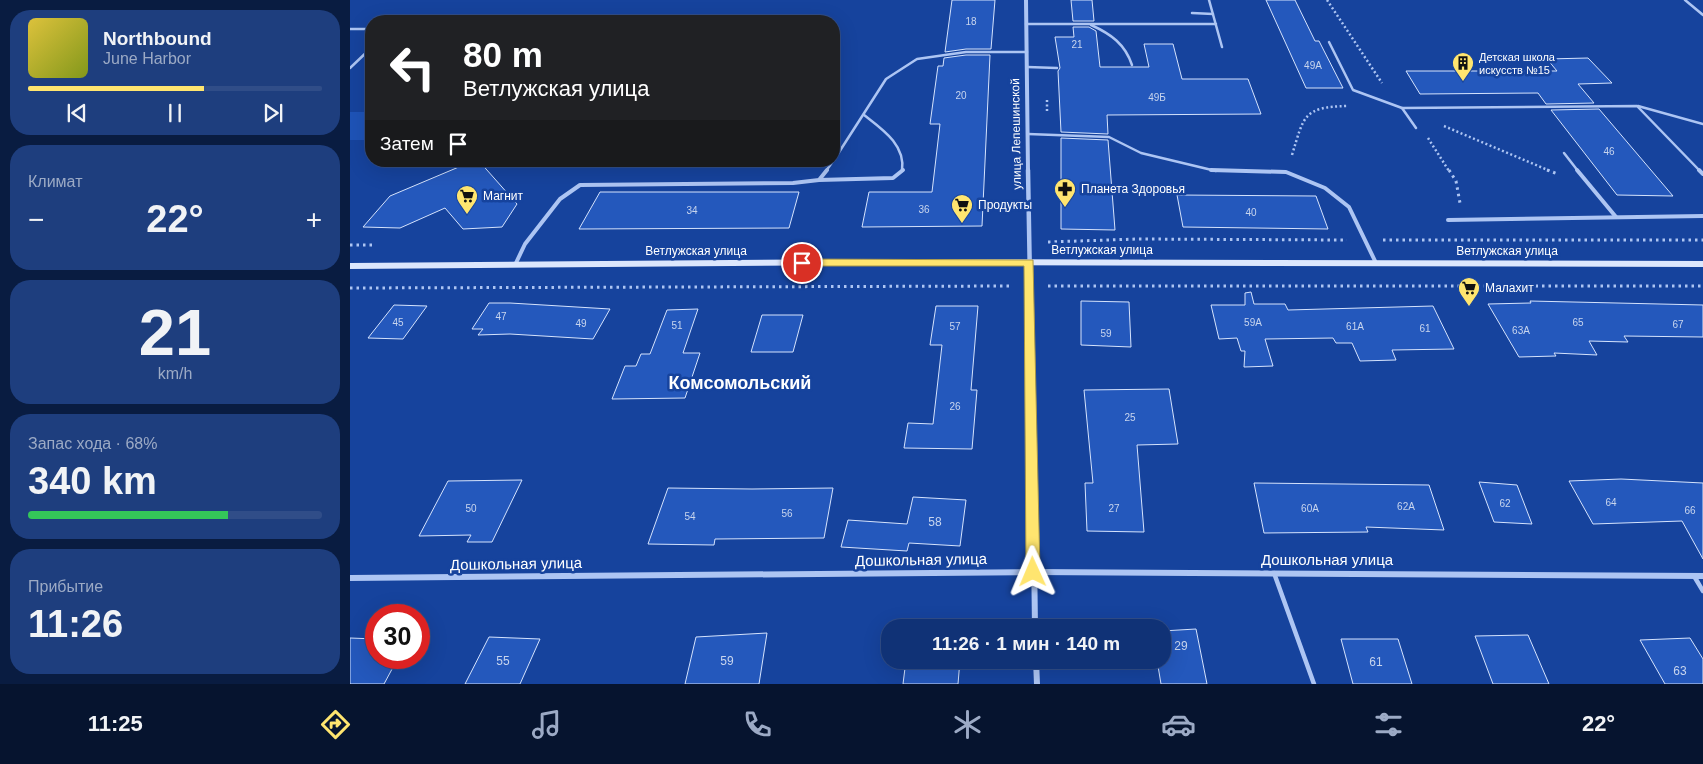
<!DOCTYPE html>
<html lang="ru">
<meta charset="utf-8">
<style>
:root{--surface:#103276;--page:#1e3e7e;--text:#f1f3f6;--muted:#9caac5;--line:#304d88;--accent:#ffe56f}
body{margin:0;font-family:Arial,sans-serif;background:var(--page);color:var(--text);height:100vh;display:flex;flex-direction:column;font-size:19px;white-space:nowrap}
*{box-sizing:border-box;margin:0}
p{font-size:16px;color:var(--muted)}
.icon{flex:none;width:28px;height:28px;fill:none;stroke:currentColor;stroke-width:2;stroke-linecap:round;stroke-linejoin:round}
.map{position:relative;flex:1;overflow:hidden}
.details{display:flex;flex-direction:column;gap:10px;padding:10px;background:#091c41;width:350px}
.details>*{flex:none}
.hud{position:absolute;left:15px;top:15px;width:475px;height:152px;border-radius:20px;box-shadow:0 5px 20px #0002,0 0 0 1px var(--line);background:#202124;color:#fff;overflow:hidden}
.speed{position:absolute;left:15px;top:604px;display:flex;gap:10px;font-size:25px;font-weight:700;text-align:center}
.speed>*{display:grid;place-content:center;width:65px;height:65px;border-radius:50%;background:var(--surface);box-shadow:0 5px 20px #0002,0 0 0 1px var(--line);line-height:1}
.speed .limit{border:8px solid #d22;background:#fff;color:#111}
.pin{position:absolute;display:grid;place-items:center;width:42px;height:42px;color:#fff;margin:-21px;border:2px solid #fff;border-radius:50%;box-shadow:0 1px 5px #0007}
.me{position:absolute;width:55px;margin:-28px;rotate:359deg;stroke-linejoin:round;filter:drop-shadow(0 0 4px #0008)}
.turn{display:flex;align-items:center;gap:18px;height:105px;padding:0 15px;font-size:22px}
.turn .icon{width:65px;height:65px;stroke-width:2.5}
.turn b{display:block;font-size:35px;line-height:42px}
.then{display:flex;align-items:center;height:48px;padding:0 15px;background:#0003;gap:10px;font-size:19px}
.big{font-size:38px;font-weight:800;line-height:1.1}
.details .card{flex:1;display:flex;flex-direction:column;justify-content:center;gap:8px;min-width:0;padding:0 18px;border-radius:20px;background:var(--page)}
.details .dial{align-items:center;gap:0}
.dial b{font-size:65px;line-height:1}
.song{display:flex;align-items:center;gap:15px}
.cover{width:60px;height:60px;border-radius:8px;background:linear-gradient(135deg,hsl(50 70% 55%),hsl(70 70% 35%))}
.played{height:5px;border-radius:2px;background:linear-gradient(90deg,var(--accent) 60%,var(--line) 60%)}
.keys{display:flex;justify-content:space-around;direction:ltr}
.heat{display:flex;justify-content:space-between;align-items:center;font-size:28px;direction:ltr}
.charge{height:8px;border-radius:4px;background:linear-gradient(90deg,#34c759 68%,var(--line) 0)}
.trip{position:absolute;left:531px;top:619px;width:290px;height:50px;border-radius:20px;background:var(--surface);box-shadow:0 5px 20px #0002,0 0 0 1px var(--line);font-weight:800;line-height:50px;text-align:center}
.tab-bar{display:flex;height:80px;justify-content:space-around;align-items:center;background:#06142f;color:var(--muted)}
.tab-bar .icon{width:35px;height:35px}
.tab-bar .current{color:var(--accent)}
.tab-bar b{font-size:22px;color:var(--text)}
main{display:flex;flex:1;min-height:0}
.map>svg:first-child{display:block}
.green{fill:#1e53b7}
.building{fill:#2458bc;stroke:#d5e3fd}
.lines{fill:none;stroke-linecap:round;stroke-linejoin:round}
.path-far1{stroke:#adc5f3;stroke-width:2.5;stroke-dasharray:2 2.5;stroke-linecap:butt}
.path{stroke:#adc5f3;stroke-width:3;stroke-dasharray:2.5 4;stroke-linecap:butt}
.service-far2{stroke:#adc5f3;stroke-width:2.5}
.service-far1{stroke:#adc5f3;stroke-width:4}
.service{stroke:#adc5f3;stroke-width:4.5}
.minor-far2{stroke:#adc5f3;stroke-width:4}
.minor-far1{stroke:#adc5f3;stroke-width:4.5}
.minor{stroke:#adc5f3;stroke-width:6}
.secondary{fill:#dce7fd;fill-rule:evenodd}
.route{fill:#ffe56f;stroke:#a69548}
.labels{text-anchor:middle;stroke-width:5;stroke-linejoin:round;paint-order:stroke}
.number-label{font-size:10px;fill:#c8d5ee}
.far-poi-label{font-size:11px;fill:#fff;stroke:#16439d;text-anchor:start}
.street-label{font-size:12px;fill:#fff;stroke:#16439d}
.poi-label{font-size:12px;fill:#fff;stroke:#16439d;text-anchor:start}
.near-number-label{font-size:12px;fill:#c8d5ee}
.near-street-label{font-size:15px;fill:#fff;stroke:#16439d}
.district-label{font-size:18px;font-weight:bold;fill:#fff;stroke:#16439d}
</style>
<main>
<section class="details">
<div class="card">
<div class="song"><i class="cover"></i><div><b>Northbound</b><p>June Harbor</p></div></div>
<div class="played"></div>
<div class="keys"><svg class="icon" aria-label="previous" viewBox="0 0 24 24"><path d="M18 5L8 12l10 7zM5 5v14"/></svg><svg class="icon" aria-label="pause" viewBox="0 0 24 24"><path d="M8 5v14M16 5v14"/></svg><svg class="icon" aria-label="next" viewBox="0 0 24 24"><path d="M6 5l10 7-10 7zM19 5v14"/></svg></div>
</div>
<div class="card"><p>Климат</p>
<div class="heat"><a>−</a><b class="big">22°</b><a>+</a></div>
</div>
<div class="card dial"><b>21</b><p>km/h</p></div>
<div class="card"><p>Запас хода · 68%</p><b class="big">340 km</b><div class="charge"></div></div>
<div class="card"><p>Прибытие</p><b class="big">11:26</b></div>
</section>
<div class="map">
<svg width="1353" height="684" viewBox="0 0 1353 684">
<rect width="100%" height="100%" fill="#16439d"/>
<rect class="green" x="0" y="112" width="21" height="28"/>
<g class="building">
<path d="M 602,0 L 645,0 L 641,49 L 616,49 L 595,52 Z"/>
<path d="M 721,0 L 742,0 L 744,21 L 723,21 Z"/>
<path d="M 916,0 L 945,0 L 965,41 L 969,41 L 993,88 L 956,88 Z"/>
<path d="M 723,27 L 739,27 L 746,31 L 750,67 L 799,67 L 794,44 L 823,44 L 832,79 L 898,79 L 911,114 L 757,115 L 758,134 L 711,132 L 708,71 L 710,68 L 705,37 L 724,37 Z"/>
<path d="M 616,55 L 640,55 L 632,226 L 512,227 L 519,192 L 582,192 L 590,124 L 580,124 L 588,66 L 593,66 L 594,58 Z"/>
<path d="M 1238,58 L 1262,83 L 1228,84 L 1244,103 L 1196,104 L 1188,93 L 1070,94 L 1056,71 L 1207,71 L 1197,59 Z"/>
<path d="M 1249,109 L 1323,196 L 1267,195 L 1201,110 Z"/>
<path d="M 711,138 L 758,140 L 765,230 L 711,229 Z"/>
<path d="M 123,161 L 129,161 L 167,204 L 152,227 L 113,229 L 95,208 L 50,228 L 13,227 L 40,196 Z"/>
<path d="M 250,192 L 449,192 L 439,228 L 229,229 Z"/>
<path d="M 827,195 L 966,196 L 978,229 L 833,227 Z"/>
<path d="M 901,292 L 904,304 L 935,304 L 938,310 L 1083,306 L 1104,349 L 1042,350 L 1046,360 L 1010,361 L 1002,343 L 986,343 L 983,338 L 915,339 L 923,366 L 894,367 L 895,351 L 891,351 L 887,338 L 869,339 L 861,305 L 895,305 L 895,293 Z"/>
<path d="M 731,301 L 779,302 L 781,347 L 731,345 Z"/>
<path d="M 1180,301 L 1353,305 L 1353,337 L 1274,336 L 1278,342 L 1239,341 L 1247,355 L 1204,353 L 1206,356 L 1169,357 L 1138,304 L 1181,303 Z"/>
<path d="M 139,303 L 160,303 L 260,309 L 243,339 L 160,334 L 128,335 L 133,329 L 122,329 Z"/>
<path d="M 44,305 L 77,306 L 53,339 L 18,338 Z"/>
<path d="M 586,306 L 628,306 L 621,390 L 627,390 L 622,449 L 554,448 L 558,423 L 583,424 L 592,345 L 580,345 Z"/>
<path d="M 348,309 L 333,353 L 350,353 L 335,398 L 262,399 L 275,366 L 286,366 L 291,354 L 300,354 L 317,310 Z"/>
<path d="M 412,315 L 453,315 L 443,352 L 401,352 Z"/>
<path d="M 819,389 L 828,444 L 787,445 L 794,532 L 737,531 L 735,483 L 743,483 L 734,390 Z"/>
<path d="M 1271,479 L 1353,483 L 1353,559 L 1332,521 L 1243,524 L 1219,481 Z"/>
<path d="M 172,480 L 142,542 L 117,542 L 121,535 L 69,536 L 98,481 Z"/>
<path d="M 1129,482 L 1167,485 L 1182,524 L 1144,522 Z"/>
<path d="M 904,483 L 1079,485 L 1094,530 L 1016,527 L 1018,532 L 914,533 Z"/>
<path d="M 318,488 L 402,489 L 483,488 L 474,538 L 365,539 L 364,545 L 298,544 Z"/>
<path d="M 563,497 L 616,500 L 610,546 L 559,543 L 557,551 L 491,547 L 498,520 L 557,524 Z"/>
<path d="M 846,629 L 857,684 L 811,684 L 807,660 L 812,660 L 812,631 Z"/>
<path d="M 417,633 L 409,684 L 335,684 L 346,637 Z"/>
<path d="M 1178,635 L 1199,684 L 1143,684 L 1125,636 Z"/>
<path d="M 139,637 L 190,639 L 170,684 L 115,684 Z"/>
<path d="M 0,638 L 26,639 L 26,658 L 48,658 L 34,684 L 0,684 Z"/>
<path d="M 1340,638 L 1353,659 L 1353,684 L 1315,684 L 1290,640 Z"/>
<path d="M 991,639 L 1048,639 L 1062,684 L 1003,684 Z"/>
<path d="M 556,660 L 610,660 L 608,684 L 553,684 Z"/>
</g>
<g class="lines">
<g class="path-far1">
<path d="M 977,0 L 1032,83"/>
<path d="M 697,100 L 697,113"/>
<path d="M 1094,126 L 1200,171"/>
<path d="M 1078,138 L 1099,171"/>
<path d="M 942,155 C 954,116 953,107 997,106"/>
</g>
<g class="path">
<path d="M 1099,170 L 1106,181 L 1110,203"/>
<path d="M 1197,170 L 1208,174"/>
<path d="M 1033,240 L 1353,240"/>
<path d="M 698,242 L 788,239 L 997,240"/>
<path d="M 0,245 L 22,245"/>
<path d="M 698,286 L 1353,286"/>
<path d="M 0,288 L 662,286"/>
</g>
<g class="service-far2">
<path d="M 859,0 L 872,47"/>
<path d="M 1335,0 L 1353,15"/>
<path d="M 842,13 L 863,14"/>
<path d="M 676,24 L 866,24"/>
<path d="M 741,25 C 761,34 775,44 782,65"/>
<path d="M 0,29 L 21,29"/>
<path d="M 979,42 L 1003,90 L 1052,108"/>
<path d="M 677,67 L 707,68"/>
<path d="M 0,68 L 21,48"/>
<path d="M 1288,106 L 1353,124"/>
<path d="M 514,115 C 532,129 556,145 552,171"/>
<path d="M 1066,128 L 1052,108 L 1287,106 L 1350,171"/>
<path d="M 678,134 L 759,137 L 791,153 L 866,171"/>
<path d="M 1214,153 L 1228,171"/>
<path d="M 484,160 L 536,79 L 567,59 L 616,52 L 677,52"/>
<path d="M 476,171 L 483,161"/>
</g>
<g class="service-far1">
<path d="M 861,170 L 936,172 L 975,188 L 999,207 L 1026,263"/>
<path d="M 1227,170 L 1266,217"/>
<path d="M 1349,170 L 1353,174"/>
<path d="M 469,180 L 543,178 L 553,170"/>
<path d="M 1098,220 L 1353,216"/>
<path d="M 165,265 L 175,244 L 210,199 L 230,185 L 443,183 L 469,180 L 477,170"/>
</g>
<g class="service">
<path d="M 924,573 L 964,684"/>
<path d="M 1344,576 L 1353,591"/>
</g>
<path class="minor-far2" d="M 676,0 L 678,171"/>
<path class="minor-far1" d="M 678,170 L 682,393"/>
<g class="minor">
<path d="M 682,392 L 685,628"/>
<path d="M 0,578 L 683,572 L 1353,576"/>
<path d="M 686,660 L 687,684"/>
</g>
<path class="secondary" d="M 518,259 L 1353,261 L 1353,267 L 518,265 L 0,269 L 0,263 Z"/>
</g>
<path class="route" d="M 452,259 L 683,260 L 690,572 L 688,577 L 683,579 L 678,577 L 676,572 L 674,266 L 452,266 L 447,263 Z"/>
<defs>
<g id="building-pin" transform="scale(1.125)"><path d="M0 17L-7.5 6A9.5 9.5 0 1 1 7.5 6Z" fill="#ffe56f" stroke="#16439d"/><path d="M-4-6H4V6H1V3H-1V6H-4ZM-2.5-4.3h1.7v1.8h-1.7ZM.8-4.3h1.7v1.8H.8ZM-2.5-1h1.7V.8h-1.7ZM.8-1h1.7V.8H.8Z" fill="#111"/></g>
<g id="pharmacy-pin" transform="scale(1.125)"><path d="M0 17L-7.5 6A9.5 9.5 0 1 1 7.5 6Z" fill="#ffe56f" stroke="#16439d"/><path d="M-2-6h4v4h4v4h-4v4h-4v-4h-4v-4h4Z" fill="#111"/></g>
<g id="supermarket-pin" transform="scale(1.125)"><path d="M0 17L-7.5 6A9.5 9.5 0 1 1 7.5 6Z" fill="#ffe56f" stroke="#16439d"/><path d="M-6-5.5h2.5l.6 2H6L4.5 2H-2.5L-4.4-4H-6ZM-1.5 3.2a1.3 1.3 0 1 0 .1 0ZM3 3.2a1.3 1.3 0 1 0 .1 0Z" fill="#111"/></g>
</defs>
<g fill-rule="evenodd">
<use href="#building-pin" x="1113" y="63"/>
<use href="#pharmacy-pin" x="715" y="189"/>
<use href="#supermarket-pin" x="117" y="196"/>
<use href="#supermarket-pin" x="612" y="205"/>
<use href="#supermarket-pin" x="1119" y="288"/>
</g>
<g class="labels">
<g class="number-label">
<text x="621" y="25">18</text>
<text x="727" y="48">21</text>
<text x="963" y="69">49А</text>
<text x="611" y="99">20</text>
<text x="807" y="101">49Б</text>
<text x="1259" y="155">46</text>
<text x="574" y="213">36</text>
<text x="342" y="214">34</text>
<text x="901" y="216">40</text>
<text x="151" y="320">47</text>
<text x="48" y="326">45</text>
<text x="903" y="326">59А</text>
<text x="1228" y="326">65</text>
<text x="231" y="327">49</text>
<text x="1328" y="328">67</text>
<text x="327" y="329">51</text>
<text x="605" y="330">57</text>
<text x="1005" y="330">61А</text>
<text x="1075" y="332">61</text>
<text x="1171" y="334">63А</text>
<text x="756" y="337">59</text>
<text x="605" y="410">26</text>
<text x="780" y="421">25</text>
<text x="1261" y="506">64</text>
<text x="1155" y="507">62</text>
<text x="1056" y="510">62А</text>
<text x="121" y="512">50</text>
<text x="764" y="512">27</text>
<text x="960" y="512">60А</text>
<text x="1340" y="514">66</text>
<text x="437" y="517">56</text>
<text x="340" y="520">54</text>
</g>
<g class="far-poi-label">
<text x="1129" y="61">Детская школа<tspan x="1129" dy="13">искусств №15</tspan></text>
</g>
<g class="street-label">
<text transform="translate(666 134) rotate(-91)" y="4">улица Лепешинской</text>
<text x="752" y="254">Ветлужская улица</text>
<text x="346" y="255">Ветлужская улица</text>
<text x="1157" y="255">Ветлужская улица</text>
</g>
<g class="poi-label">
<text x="731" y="193">Планета Здоровья</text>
<text x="133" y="200">Магнит</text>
<text x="628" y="209">Продукты</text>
<text x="1135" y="292">Малахит</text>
</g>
<g class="near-number-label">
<text x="585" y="526">58</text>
<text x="831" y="650">29</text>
<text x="153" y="665">55</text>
<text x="377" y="665">59</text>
<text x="1026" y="666">61</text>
<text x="1330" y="675">63</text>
</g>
<g class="near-street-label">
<text transform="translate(571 560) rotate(-1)" y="5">Дошкольная улица</text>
<text x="977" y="565">Дошкольная улица</text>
<text transform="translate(166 564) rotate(-1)" y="5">Дошкольная улица</text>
</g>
<g class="district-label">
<text x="390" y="389">Комсомольский</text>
</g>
</g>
</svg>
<div class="speed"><div class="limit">30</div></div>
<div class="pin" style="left:452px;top:263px;background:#d93025"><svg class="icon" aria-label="arrive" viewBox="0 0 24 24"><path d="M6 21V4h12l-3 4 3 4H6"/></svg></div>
<svg class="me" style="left:683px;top:572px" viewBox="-20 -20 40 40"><path d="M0-17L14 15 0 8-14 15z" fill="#ffe56f" stroke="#fff" stroke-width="4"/></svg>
<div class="trip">11:26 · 1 мин · 140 m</div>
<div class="hud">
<div class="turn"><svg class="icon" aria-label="left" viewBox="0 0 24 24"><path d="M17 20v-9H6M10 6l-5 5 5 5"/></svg><div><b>80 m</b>Ветлужская улица</div></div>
<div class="then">Затем<svg class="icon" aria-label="arrive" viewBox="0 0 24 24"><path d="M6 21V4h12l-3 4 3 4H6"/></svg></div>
</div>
</div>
</main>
<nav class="tab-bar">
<b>11:25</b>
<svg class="icon current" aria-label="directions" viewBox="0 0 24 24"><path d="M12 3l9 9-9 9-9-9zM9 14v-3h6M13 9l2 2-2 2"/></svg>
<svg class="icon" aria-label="music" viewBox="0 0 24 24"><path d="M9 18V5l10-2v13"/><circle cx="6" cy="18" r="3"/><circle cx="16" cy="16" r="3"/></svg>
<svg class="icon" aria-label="phone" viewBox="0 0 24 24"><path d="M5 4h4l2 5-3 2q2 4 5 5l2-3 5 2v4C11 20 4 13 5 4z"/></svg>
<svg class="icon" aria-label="climate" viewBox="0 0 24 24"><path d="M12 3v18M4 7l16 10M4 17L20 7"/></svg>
<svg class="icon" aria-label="car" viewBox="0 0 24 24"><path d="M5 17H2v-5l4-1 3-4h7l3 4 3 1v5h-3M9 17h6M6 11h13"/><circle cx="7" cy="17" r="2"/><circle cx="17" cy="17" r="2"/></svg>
<svg class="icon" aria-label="filters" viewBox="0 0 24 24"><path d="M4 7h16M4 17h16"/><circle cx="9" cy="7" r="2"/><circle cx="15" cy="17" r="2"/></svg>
<b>22°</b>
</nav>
